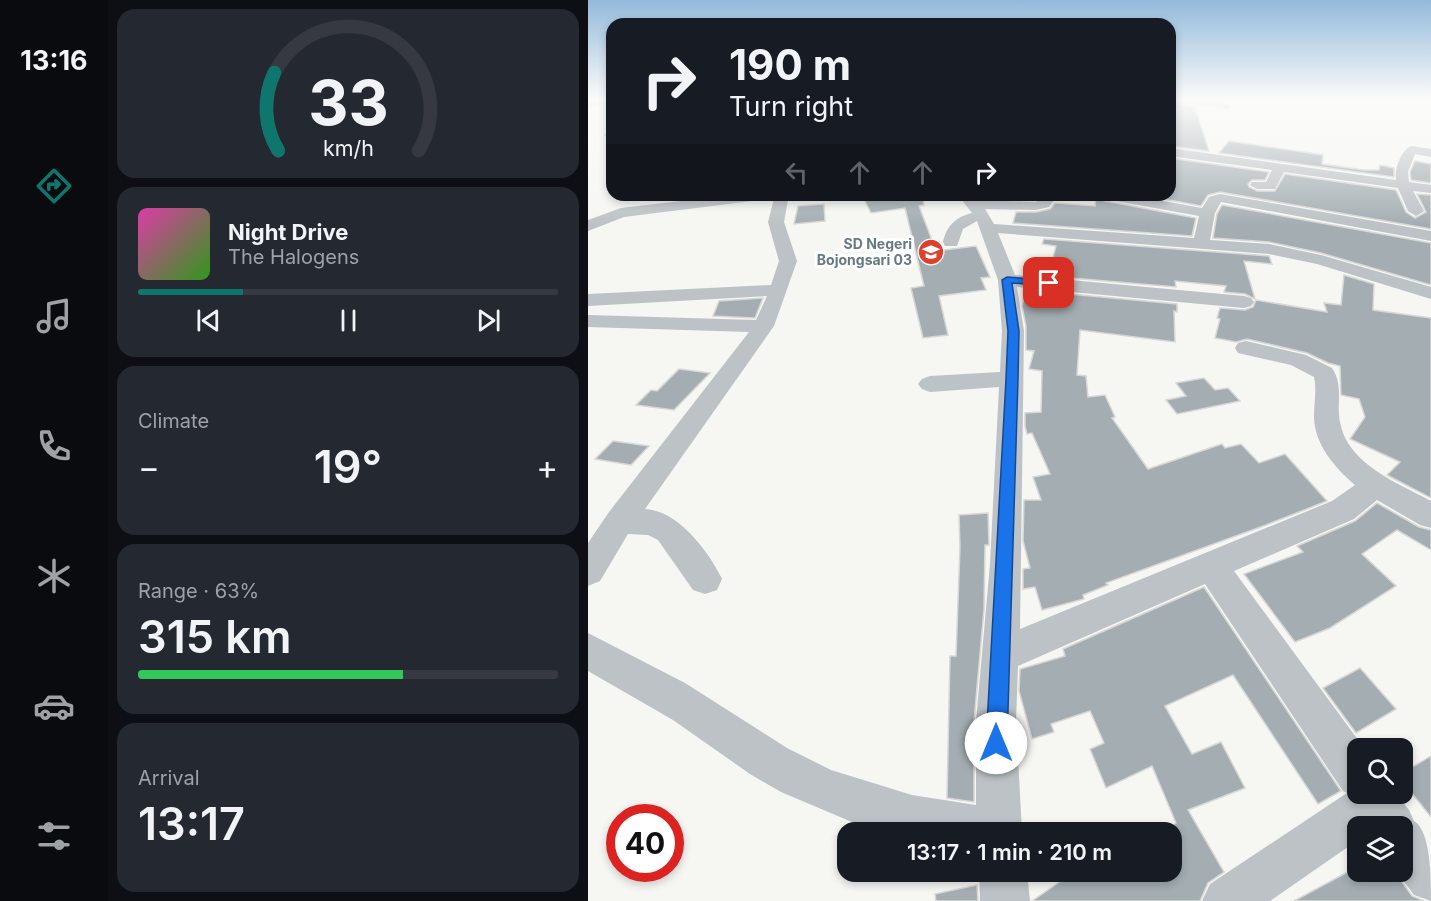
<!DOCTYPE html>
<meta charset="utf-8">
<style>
:root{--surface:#171b24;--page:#242831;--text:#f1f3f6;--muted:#9ea1a6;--line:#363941;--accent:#0f766e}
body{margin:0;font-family:Inter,sans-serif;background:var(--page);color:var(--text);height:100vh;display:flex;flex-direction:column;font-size:22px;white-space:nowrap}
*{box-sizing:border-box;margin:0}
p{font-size:20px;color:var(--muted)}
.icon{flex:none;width:33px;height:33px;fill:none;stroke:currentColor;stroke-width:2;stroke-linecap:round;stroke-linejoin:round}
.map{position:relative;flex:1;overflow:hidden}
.side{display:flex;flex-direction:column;gap:9px;padding:9px;background:#0d0f14;width:480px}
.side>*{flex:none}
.hud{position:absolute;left:18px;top:18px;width:570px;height:183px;border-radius:18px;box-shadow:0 3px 9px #0003;background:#171b24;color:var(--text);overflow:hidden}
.controls{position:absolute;left:759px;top:738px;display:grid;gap:12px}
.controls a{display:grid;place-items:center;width:66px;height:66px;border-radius:12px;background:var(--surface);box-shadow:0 3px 9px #0003;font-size:30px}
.speed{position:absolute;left:18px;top:804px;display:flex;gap:12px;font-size:30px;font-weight:700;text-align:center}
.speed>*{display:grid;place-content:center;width:78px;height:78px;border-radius:50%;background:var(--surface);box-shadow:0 3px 9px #0003;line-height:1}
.speed .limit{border:9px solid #d22;background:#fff;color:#111}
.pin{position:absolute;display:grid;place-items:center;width:51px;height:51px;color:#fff;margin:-26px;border-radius:12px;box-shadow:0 3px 9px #0006}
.me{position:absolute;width:66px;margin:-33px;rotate:0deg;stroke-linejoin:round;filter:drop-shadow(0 0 4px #0008)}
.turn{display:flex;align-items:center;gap:21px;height:126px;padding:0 24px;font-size:27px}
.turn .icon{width:78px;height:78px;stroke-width:2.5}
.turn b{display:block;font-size:42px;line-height:51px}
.lanes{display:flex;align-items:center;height:57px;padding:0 24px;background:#0003;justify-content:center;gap:30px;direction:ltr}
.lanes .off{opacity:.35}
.big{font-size:45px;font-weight:600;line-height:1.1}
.side .card{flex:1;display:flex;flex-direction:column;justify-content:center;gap:9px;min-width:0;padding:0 21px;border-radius:18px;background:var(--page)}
.side .dial{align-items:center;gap:0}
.dial svg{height:156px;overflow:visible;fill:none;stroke:var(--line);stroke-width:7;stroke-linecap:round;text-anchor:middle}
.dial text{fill:var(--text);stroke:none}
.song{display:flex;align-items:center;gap:18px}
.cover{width:72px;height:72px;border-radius:9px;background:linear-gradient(135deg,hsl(320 70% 55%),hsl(110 70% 35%))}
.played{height:6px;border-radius:3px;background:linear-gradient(90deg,var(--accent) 25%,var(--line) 25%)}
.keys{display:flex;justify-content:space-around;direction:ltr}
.heat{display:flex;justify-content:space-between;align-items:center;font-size:33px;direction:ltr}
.charge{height:9px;border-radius:4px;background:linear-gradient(90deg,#34c759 63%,var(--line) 0)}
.trip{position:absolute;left:249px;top:822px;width:345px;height:60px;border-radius:18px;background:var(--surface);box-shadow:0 3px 9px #0003;font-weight:600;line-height:60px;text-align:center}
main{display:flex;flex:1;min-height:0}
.tab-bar{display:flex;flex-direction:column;width:108px;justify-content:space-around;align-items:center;background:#090b0e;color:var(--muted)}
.tab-bar .icon{width:42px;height:42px}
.tab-bar .on{color:var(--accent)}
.tab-bar b{font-size:27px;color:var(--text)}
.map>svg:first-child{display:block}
.building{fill:#a4aeb2;stroke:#d7d7d5;stroke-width:1.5}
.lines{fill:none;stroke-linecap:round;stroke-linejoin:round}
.minor{fill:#bcc2c5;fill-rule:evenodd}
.route{fill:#1a73e8;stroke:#114b97;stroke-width:1.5}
.labels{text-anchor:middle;stroke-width:6;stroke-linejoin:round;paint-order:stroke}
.far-poi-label{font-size:14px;font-weight:bold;fill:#667983;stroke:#fff;text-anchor:end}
</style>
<main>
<nav class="tab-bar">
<b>13:16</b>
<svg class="icon on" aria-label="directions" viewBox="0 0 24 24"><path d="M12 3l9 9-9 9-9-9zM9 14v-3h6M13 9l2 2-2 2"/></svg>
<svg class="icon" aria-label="music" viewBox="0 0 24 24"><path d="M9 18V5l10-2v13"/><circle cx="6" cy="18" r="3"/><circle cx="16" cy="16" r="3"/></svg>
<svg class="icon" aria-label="phone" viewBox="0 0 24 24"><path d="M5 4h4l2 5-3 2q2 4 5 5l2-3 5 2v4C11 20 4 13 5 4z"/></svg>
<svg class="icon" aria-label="climate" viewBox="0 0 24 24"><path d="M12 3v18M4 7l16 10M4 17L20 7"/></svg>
<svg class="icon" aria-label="car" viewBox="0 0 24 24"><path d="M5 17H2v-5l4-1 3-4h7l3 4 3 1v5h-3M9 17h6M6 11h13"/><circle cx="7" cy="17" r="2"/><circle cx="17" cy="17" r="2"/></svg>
<svg class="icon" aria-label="filters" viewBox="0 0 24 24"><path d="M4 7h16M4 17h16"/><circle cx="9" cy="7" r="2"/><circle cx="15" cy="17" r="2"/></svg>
</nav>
<section class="side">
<div class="card dial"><svg viewBox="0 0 100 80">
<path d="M14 69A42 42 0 1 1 86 69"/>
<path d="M14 69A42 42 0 0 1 12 29" stroke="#0f766e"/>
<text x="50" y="56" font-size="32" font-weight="700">33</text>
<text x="50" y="72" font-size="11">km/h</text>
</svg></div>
<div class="card">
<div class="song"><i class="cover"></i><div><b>Night Drive</b><p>The Halogens</p></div></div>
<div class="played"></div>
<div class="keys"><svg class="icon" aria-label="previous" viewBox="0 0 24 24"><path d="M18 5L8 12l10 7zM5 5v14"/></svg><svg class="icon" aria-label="pause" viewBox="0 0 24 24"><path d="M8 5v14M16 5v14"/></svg><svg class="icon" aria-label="next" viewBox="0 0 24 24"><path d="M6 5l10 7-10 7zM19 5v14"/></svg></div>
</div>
<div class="card"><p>Climate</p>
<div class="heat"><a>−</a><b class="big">19°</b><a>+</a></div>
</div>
<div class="card"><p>Range · 63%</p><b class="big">315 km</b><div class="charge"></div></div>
<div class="card"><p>Arrival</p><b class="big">13:17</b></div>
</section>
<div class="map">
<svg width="843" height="901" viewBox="0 0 843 901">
<rect width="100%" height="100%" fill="#f6f6f3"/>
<g class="building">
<path d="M 582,100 L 591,104 L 607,107 L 621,151 L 582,146 Z"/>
<path d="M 641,141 L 735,155 L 734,164 L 776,170 L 791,170 L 792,165 L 806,168 L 806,177 L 631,153 Z"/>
<path d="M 582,158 L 681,172 L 677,180 L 664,180 L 660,184 L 661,187 L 669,191 L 687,191 L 697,174 L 808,190 L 818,212 L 827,218 L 838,212 L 829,194 L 843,195 L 843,229 L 632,192 L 620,195 L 613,206 L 555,195 L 582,195 Z"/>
<path d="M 827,161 L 843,164 L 843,183 L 823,180 L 822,172 Z"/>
<path d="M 274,195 L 335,195 L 336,205 L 331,206 L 348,251 L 388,246 L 402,277 L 393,278 L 398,290 L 351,296 L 360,335 L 335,338 L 323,288 L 336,286 L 317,208 L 283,213 Z"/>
<path d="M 508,197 L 517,201 L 608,218 L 604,236 L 425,223 L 428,212 L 448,212 L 462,209 L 467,203 L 507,206 Z"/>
<path d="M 236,204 L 237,221 L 206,224 L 210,206 Z"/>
<path d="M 634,205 L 843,243 L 843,285 L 733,253 L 681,242 L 625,238 L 629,214 Z"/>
<path d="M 456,239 L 681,256 L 684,264 L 656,261 L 667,299 L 657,294 L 636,292 L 638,286 L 587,281 L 588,287 L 460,276 L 468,246 L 454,244 Z"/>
<path d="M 756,275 L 786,284 L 785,310 L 843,318 L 843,498 L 799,475 L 812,462 L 762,439 L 777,417 L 771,399 L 753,395 L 752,366 L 740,363 L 719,353 L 659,339 L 648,342 L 627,338 L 632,319 L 629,318 L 632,308 L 657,310 L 665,307 L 668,300 L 739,312 L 736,303 L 753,305 Z"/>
<path d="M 438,290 L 589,304 L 589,312 L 586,311 L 587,342 L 492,330 L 489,375 L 498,376 L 500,397 L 517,395 L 527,417 L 524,418 L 560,469 L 634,444 L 637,448 L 653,444 L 671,463 L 697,454 L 739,501 L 678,525 L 518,583 L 520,585 L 495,595 L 496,599 L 454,610 L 447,587 L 435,589 L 435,569 L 442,568 L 435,541 L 436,500 L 453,500 L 445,477 L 462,474 L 444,433 L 439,434 L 437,426 L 437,413 L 453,412 L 454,371 L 441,369 L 446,351 L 438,350 L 438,326 L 434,306 Z"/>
<path d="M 175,298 L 167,318 L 125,316 L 131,301 Z"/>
<path d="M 91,369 L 122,373 L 86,410 L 48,405 L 63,390 L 69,391 Z"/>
<path d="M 616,378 L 627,390 L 640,388 L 652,401 L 589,414 L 578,400 L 598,396 L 588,383 Z"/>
<path d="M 25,441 L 61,446 L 43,465 L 7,459 Z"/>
<path d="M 789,503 L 831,527 L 843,530 L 843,550 L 809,530 L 774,554 L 808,586 L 742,628 L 707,642 L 656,574 L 715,552 L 709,546 L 767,521 Z"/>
<path d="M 400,513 L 401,545 L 397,545 L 396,609 L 386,721 L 386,802 L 359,798 L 362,656 L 368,656 L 372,547 L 371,515 Z"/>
<path d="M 616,587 L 753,791 L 730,804 L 645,675 L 577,706 L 604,754 L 633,742 L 657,788 L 600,810 L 636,872 L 620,883 L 612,901 L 444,901 L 486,872 L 584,872 L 584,826 L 588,823 L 564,766 L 518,788 L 502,749 L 516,743 L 502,711 L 463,724 L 466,732 L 444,739 L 431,691 L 432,669 L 477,656 L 475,649 Z"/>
<path d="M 772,668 L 808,709 L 768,733 L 735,688 Z"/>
<path d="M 843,756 L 843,817 L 814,781 L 814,773 Z"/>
<path d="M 769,867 L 770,872 L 807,872 L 824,896 L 836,901 L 706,901 Z"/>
<path d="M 389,885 L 390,901 L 348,901 L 347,894 Z"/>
</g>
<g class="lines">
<g class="minor">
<path d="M 12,99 L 24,99 L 24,103 L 0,107 L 0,101 Z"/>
<path d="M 586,99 C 603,99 629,97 643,106 L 638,109 L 591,102 Z"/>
<path d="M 21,132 L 24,132 L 24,138 L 15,135 Z"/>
<path d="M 823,146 L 843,149 L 843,157 L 827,154 L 820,172 L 821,182 L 843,185 L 843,193 L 825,191 L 836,211 L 828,216 L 820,211 L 810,188 L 696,172 L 687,189 L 669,189 L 662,185 L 664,182 L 678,182 L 684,170 L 582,156 L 582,148 L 808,180 C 806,169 813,151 823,146 Z"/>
<path d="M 632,194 L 843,231 L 843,241 L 633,202 L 627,213 L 622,240 L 681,244 L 733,255 L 843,287 L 843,299 L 729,264 L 681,254 L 410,233 L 427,275 L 656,296 L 663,298 L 666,302 L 663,306 L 656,308 L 429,287 L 436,331 L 432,629 L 744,501 L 767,485 C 747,468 726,444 726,416 C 726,403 729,390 726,377 L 703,365 L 650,353 L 647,348 L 650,343 L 658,341 L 718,355 L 744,368 C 756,386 748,403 752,422 C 759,464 810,483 843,501 L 843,528 L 832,525 L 789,500 L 766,519 L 646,571 L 776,748 L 770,748 L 770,794 L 808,794 L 821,810 L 826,821 C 843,831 843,878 843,901 L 826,895 L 809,872 L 814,872 L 814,826 L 770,826 L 770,840 L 682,901 L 614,901 L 622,884 L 759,793 L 755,791 L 617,584 L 430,666 L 428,721 L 434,832 L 295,832 L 264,822 L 193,792 L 162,774 L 85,720 L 0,671 L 0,633 L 97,683 L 199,748 L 243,770 L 324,795 L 388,805 L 388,721 L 402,564 L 411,387 L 342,392 L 334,389 L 330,384 L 334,379 L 342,376 L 412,372 L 414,331 L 410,280 L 389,221 L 375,229 L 369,246 L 357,246 L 355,242 C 359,225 368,217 384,213 L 370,195 L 385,195 L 389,200 L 448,202 L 456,195 L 470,195 L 461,207 L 448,210 L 397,209 L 406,224 L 606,238 L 611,216 L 517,199 L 510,195 L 542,195 L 614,208 L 621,197 Z"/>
<path d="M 144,195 L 186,195 L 179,199 L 36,217 L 0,231 L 0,220 L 33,208 Z"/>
<path d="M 187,195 L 201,195 L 196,222 L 209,261 L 186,326 L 57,509 C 90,510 121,552 134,579 L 129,590 L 117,594 L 105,590 L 70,540 L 60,535 L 40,534 L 12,581 L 0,586 L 0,543 L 21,512 L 161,332 L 0,327 L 0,315 L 168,320 L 179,296 L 0,306 L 0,294 L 183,285 L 191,261 L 180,222 Z"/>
<path d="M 391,872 L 439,872 L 442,901 L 392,901 Z"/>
</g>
</g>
<linearGradient id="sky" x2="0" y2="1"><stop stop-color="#93bada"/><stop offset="0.44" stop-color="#fbfbfa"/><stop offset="1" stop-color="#fbfbfa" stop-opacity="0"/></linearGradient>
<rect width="843" height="225" fill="url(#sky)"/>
<path class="route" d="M 419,277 L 461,280 L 466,283 L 461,286 L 424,283 L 431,331 L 430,379 L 419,743 L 416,750 L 408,753 L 401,750 L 398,743 L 418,379 L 420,331 L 414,280 Z"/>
<defs>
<g id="school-disc" transform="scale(1.35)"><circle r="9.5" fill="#dd412b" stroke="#fff"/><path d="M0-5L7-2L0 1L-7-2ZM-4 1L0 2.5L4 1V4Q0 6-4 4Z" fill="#fff"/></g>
</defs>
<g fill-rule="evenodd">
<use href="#school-disc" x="343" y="252"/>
</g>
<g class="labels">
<g class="far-poi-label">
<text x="324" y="249">SD Negeri<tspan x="324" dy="16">Bojongsari 03</tspan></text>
</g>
</g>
</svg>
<div class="controls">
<a><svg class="icon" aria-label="search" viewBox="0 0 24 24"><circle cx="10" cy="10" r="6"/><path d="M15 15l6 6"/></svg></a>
<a><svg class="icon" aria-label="layers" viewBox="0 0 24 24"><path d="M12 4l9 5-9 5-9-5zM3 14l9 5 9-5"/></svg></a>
</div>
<div class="speed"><div class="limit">40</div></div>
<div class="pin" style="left:461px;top:283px;background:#d93025"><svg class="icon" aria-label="arrive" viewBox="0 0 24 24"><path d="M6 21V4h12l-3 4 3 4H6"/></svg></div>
<svg class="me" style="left:408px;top:743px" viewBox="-20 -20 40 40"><circle r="19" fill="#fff"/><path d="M0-13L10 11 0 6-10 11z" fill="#1a73e8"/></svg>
<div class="trip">13:17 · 1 min · 210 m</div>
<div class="hud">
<div class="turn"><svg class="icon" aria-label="right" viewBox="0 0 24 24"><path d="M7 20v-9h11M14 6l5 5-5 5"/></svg><div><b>190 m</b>Turn right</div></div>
<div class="lanes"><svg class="icon off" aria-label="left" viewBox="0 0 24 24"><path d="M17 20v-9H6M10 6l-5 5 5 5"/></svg><svg class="icon off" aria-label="ahead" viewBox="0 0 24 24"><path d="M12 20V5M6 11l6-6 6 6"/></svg><svg class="icon off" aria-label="ahead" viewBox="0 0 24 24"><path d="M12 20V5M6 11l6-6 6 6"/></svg><svg class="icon" aria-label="right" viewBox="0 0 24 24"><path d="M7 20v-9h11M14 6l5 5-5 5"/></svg></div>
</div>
</div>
</main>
